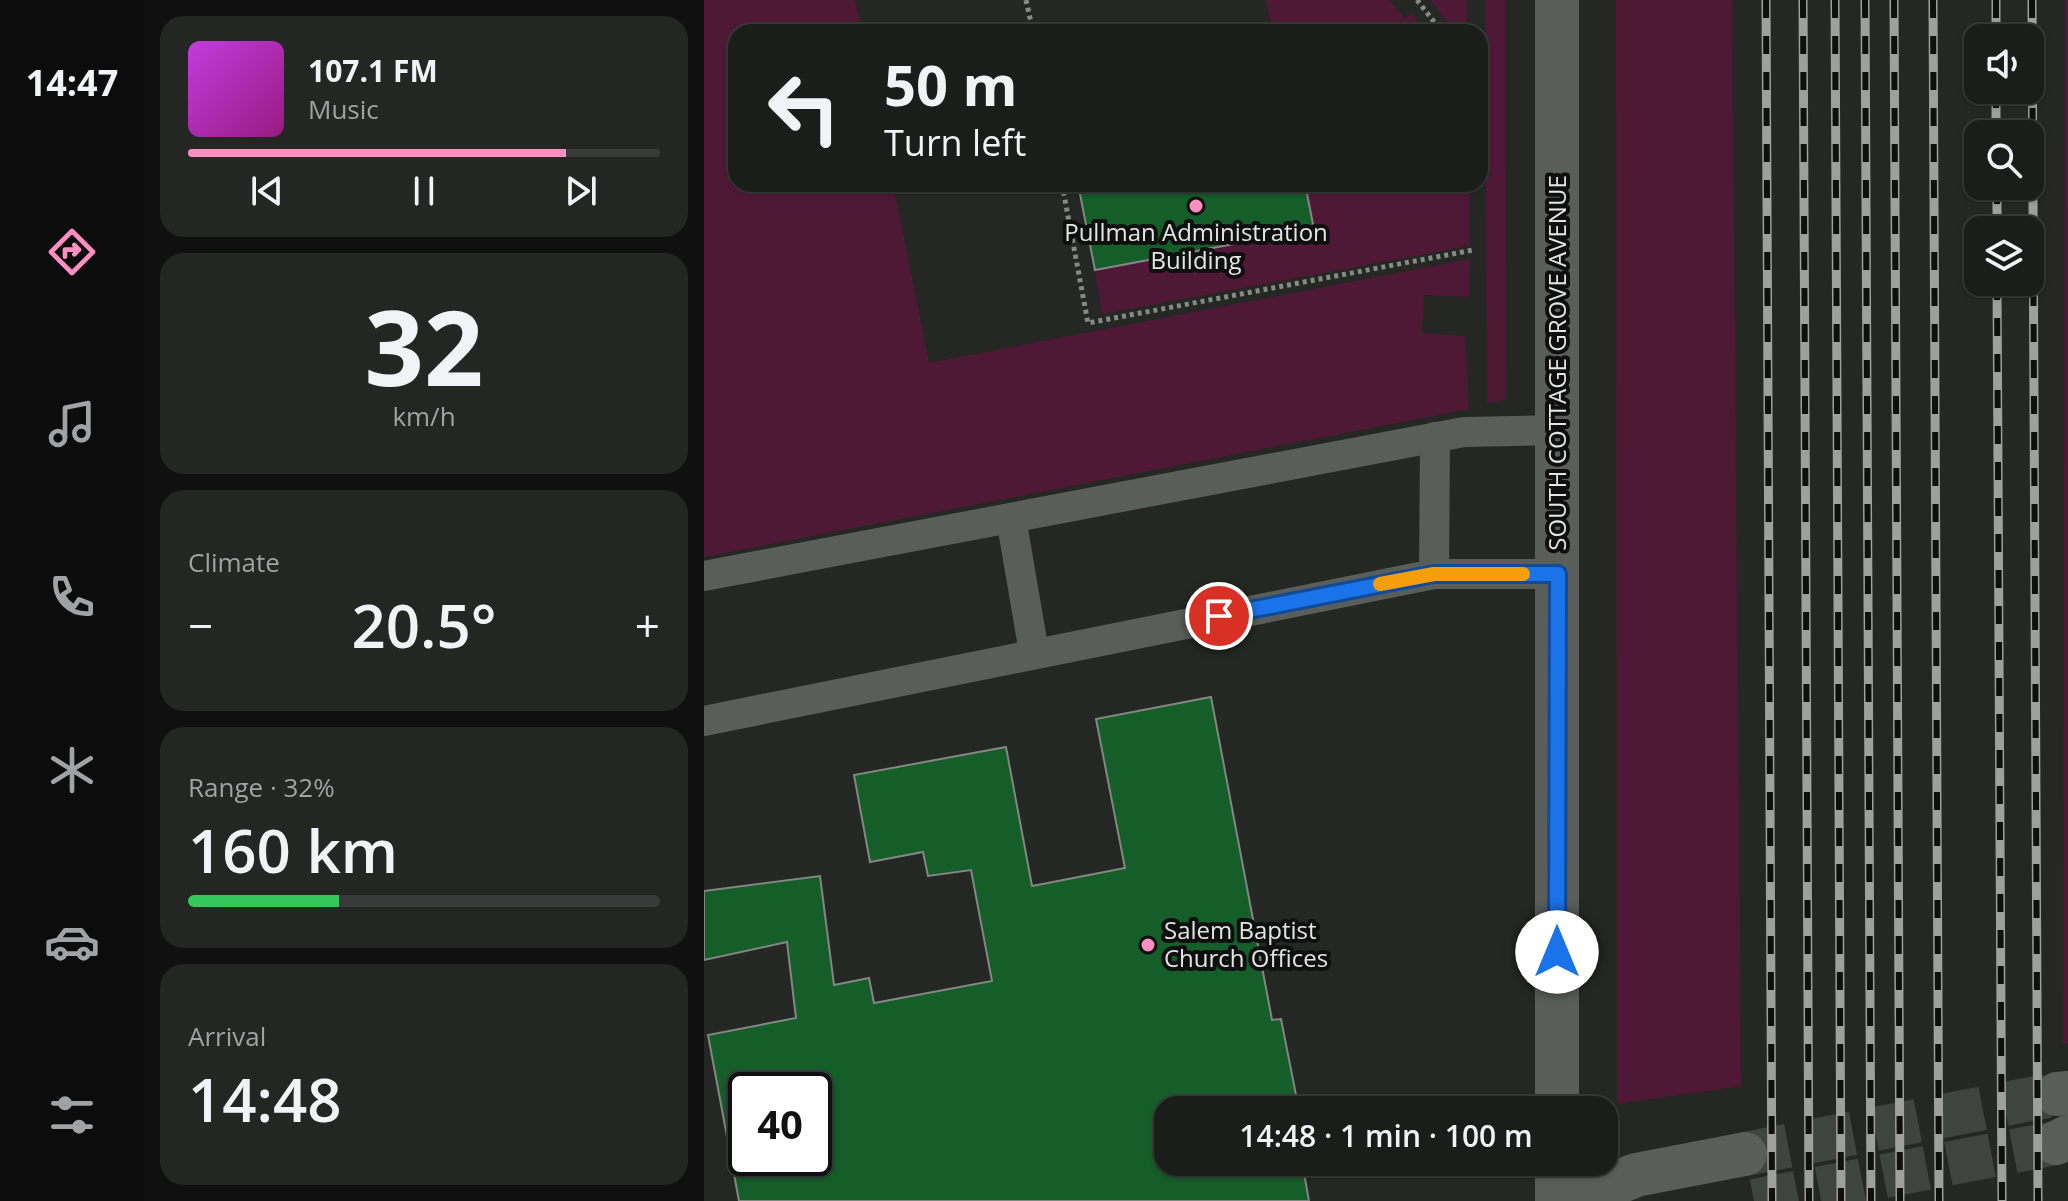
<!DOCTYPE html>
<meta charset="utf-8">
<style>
:root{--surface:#1b1d1b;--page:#242624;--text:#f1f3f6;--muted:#a0a2a3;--line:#393b3a;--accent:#fc8fc2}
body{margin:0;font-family:"Open Sans",sans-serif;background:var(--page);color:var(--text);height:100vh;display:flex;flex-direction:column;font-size:30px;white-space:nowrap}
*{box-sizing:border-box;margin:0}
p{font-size:26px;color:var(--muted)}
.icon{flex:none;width:44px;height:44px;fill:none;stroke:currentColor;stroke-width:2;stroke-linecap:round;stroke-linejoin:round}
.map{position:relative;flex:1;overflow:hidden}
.drawer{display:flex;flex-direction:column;gap:16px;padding:16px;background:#0f100f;width:560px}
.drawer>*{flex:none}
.hud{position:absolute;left:24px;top:24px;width:760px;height:168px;border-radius:24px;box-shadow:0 2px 6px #0004,0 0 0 2px var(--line);background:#1b1d1b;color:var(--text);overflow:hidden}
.fabs{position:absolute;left:1260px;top:24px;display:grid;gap:16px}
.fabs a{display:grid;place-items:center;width:80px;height:80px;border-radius:16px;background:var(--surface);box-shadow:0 2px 6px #0004,0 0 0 2px var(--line);font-size:40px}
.speed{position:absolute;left:24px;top:1072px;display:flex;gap:16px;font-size:40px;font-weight:700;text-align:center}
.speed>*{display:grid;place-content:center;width:104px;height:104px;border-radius:50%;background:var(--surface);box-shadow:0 2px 6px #0004,0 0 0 2px var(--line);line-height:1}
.speed .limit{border:4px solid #111;border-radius:12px;background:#fff;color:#111}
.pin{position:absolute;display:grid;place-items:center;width:68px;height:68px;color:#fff;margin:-34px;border:4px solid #fff;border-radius:50%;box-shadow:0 2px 8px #0007}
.me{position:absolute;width:88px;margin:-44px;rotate:0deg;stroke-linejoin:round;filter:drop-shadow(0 0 6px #0008)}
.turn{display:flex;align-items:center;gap:28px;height:168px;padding:0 24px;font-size:36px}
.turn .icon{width:104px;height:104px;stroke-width:2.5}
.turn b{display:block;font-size:56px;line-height:68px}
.big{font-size:60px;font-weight:600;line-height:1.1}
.drawer .tile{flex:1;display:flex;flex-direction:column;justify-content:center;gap:12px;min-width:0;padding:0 28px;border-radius:24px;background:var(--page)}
.drawer .dial{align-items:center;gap:0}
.dial b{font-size:104px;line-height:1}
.song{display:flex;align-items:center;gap:24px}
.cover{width:96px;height:96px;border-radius:12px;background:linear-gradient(135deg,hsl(290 70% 55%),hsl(310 70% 35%))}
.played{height:8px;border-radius:4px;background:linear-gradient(90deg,var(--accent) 80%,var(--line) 80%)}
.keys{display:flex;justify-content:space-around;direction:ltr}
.heat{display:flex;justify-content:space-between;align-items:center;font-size:44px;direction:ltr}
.charge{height:12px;border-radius:6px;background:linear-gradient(90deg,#34c759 32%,var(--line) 0)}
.trip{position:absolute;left:450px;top:1096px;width:464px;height:80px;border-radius:24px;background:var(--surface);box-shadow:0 2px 6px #0004,0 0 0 2px var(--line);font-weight:600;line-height:80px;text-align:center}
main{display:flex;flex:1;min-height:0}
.dock{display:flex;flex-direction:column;width:144px;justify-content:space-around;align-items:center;background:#0b0c0b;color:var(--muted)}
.dock .icon{width:56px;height:56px}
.dock .current{color:var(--accent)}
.dock b{font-size:36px;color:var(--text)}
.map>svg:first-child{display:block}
.green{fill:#4f1935}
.building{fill:#155d29;stroke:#838783;stroke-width:2;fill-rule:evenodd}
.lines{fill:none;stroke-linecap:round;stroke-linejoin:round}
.street-tunnel{stroke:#404441;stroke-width:44;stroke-dasharray:44 22;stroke-linecap:butt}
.path{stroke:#868986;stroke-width:5;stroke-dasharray:4 4;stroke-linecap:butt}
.lane{stroke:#595e5a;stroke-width:30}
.street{stroke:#595e5a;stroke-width:44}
.secondary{stroke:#595e5a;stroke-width:44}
.rail-casing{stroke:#9da09e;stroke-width:9}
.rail{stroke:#0e0f0e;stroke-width:6;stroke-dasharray:18;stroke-linecap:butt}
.route-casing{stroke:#114b97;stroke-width:20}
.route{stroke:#1a73e8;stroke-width:14}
.slow{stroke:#f59e0b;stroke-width:14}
.poi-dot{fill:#fc8fc2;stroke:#0e0f0e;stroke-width:3}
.labels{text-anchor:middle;stroke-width:8;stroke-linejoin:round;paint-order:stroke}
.poi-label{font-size:24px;fill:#e2e5e3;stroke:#0e0f0e}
.street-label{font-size:24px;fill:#e2e5e3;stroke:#0e0f0e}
</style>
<main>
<nav class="dock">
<b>14:47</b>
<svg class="icon current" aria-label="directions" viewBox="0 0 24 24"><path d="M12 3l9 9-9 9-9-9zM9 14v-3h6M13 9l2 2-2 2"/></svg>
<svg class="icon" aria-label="music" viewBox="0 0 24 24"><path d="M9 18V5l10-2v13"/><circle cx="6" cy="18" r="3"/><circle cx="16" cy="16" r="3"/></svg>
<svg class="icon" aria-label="phone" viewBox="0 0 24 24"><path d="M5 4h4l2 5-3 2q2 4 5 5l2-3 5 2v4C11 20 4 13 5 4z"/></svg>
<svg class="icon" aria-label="climate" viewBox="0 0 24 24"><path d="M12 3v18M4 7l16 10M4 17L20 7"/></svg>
<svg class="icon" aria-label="car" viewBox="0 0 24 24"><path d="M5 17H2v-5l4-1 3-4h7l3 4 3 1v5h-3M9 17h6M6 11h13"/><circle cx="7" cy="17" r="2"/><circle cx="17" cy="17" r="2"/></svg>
<svg class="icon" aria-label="filters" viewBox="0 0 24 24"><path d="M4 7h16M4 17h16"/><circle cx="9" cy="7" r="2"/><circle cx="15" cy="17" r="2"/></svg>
</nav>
<section class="drawer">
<div class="tile">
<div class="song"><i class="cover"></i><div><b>107.1 FM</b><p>Music</p></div></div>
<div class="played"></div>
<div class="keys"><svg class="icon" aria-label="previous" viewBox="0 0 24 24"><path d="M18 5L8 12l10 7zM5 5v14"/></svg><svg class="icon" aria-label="pause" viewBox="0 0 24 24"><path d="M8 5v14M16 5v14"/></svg><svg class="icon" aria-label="next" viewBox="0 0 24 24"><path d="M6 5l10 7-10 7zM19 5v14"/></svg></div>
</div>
<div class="tile dial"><b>32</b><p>km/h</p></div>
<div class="tile"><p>Climate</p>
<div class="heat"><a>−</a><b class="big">20.5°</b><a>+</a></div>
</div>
<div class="tile"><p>Range · 32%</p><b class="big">160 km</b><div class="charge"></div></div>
<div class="tile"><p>Arrival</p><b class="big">14:48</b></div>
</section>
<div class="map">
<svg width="1364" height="1201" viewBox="0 0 1364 1201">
<rect width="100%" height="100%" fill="#242724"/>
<g class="green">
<path d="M 0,0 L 151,0 L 158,32 L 32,32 L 32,184 L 189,184 L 225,363 L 766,259 L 765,297 L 720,295 L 718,333 L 761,336 L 765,409 L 0,557 Z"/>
<path d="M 562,0 L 685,0 L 701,19 L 708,13 L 721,32 L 569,32 Z"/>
<path d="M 727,0 L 763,0 L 763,32 L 750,32 Z"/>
<path d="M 781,0 L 801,0 L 802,400 L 783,403 Z"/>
<path d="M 912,0 L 1028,0 L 1037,1086 L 913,1104 Z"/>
<path d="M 1361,0 L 1364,0 L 1364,1043 L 1359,1044 Z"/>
<path d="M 601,184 L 765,184 L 765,246 L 398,314 L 391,270 L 610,229 Z"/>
</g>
<g class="building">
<path d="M 374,184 L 601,184 L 610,229 L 391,270 Z"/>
<path d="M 507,697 L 568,1020 L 577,1019 L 595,1110 L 464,1110 L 464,1162 L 598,1162 L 605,1201 L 35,1201 L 4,1035 L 92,1018 L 83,942 L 0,960 L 0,891 L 116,876 L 130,985 L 165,978 L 170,1003 L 288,981 L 267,870 L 224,876 L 219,852 L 166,862 L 150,775 L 302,747 L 328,886 L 421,868 L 392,719 ZM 42,1090 L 110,1090 L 110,1158 L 42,1158 Z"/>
</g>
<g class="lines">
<g class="street-tunnel">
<path d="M 1041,1154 L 1353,1094"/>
<path d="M 1050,1201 L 1352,1143"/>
</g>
<g class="path">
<path d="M 322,0 L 329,32"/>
<path d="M 713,0 L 738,32"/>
<path d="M 358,184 L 384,323 L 769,250"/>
</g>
<g class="lane">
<path d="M 307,518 L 330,652"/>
<path d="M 730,574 L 731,437"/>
<path d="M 0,576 L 760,432 L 854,430"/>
<path d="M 0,721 L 730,574 L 854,574"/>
</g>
<g class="street">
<path d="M 1353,1094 L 1364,1093"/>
<path d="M 1352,1143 L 1364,1137"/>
<path d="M 868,1201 L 932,1175 L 1041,1154"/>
</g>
<g class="secondary">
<path d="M 853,1110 L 853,0"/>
<path d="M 853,1201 L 853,1162"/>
</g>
<g class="rail-casing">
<g id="rail">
<path d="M 1062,0 L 1068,1201"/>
<path d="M 1099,0 L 1105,1201"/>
<path d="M 1131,0 L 1137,1201"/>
<path d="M 1161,0 L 1167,1201"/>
<path d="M 1190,0 L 1196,1201"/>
<path d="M 1229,0 L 1235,1201"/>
<path d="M 1292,0 L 1292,38"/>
<path d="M 1328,0 L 1334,1201"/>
<path d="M 1292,90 L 1292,134"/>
<path d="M 1293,186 L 1293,230"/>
<path d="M 1293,282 L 1298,1201"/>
</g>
</g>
<use href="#rail" class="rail"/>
</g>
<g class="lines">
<g class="route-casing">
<path id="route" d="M 515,616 L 730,574 L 854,574 L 853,952"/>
</g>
<use href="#route" class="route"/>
<path class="slow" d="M 676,584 L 730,574 L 819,574"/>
</g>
<g class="poi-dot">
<circle cx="492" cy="206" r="8"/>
<circle cx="444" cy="945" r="8"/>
</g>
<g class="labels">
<g class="poi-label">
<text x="492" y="241">Pullman Administration<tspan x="492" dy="28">Building</tspan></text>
<text x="460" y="939" text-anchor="start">Salem Baptist<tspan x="460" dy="28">Church Offices</tspan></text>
</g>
<g class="street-label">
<text transform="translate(854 363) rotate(-90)" y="8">SOUTH COTTAGE GROVE AVENUE</text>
</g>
</g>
</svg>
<div class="fabs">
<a><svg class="icon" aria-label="sound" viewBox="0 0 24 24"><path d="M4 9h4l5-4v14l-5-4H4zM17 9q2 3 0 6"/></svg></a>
<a><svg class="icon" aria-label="search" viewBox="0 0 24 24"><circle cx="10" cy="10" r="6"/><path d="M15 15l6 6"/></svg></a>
<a><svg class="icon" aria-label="layers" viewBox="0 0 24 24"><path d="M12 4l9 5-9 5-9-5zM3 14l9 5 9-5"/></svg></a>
</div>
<div class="speed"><div class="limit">40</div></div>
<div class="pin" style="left:515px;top:616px;background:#d93025"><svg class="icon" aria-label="arrive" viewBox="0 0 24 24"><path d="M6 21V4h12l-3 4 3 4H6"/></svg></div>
<svg class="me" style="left:853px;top:952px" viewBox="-20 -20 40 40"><circle r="19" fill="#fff"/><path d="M0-13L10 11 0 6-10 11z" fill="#1a73e8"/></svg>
<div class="trip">14:48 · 1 min · 100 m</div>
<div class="hud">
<div class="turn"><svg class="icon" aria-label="left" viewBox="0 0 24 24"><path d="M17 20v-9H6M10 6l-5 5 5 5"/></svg><div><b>50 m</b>Turn left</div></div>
</div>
</div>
</main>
